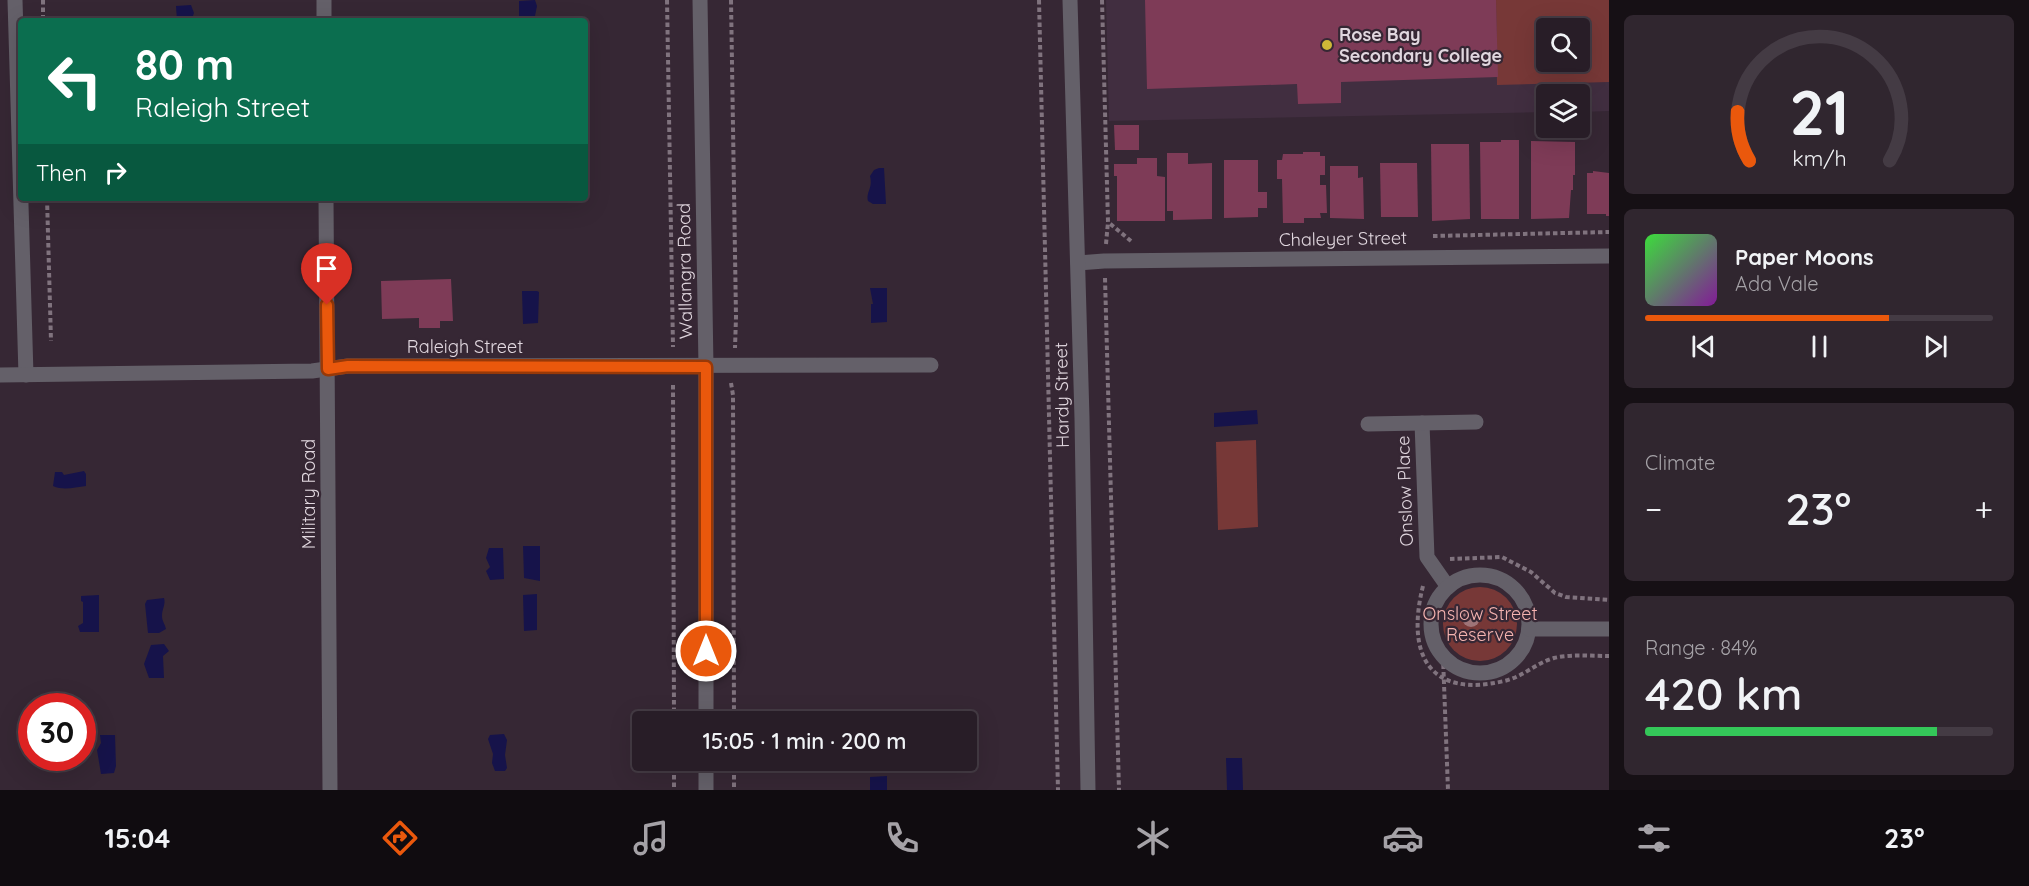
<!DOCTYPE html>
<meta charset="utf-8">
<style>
:root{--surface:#281d27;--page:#30262f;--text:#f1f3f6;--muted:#a5a2a7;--line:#443b44;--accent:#ea580c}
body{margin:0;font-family:Quicksand,sans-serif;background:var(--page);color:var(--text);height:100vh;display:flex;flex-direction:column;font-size:22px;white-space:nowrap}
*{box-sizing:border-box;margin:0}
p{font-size:20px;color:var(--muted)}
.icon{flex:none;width:33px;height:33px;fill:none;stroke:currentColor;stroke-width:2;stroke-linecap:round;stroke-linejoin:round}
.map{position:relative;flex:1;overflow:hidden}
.details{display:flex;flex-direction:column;gap:15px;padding:15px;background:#161015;width:420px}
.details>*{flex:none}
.top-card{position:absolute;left:18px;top:18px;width:570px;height:183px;border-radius:6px;box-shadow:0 6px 24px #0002,0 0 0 2px var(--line);background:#0b6e4f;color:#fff;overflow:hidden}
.fabs{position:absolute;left:1536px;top:18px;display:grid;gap:12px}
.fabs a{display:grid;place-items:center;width:54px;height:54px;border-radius:6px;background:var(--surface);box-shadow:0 6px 24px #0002,0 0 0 2px var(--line);font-size:30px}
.speed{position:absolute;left:18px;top:693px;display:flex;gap:12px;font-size:30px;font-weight:700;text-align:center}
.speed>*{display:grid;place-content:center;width:78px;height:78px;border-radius:50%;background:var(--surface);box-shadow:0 6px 24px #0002,0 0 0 2px var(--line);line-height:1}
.speed .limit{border:9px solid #d22;background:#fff;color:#111}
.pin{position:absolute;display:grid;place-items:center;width:51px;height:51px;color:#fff;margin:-62px -26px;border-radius:50% 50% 50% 0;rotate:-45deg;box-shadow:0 0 6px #0007}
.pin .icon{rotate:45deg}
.me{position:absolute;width:66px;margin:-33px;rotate:0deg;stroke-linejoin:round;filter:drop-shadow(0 0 4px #0008)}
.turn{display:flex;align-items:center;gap:21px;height:126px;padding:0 18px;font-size:27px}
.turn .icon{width:78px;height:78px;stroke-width:2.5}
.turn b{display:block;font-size:42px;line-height:51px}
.then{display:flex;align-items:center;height:57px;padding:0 18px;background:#0003;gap:12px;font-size:22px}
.big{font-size:45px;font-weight:600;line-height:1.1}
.details .tile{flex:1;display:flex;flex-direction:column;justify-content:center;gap:9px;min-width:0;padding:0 21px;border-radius:9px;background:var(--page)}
.details .dial{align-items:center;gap:0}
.dial svg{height:156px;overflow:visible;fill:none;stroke:var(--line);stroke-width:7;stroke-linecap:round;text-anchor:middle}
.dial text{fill:var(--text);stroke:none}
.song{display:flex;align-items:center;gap:18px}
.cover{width:72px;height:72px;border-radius:9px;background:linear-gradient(135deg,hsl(120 70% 55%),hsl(290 70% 35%))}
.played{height:6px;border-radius:3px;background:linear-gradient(90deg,var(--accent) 70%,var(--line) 70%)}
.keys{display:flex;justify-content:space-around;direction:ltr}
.heat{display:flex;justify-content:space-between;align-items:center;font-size:33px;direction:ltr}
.charge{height:9px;border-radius:4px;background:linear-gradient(90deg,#34c759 84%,var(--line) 0)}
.trip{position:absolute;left:632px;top:711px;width:345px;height:60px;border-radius:6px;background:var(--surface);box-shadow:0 6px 24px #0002,0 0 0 2px var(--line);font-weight:600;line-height:60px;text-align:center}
.menu{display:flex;height:96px;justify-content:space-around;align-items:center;background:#100c10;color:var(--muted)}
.menu .icon{width:42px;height:42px}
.menu .selected{color:var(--accent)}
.menu b{font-size:27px;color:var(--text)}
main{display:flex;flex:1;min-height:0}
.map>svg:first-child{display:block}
.built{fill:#412e40;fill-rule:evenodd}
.green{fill:#773837;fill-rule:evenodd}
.water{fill:#16134a}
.building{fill:#7e3b57}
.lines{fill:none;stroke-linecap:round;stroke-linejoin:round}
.path{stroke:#80737e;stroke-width:4;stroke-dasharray:4.5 3;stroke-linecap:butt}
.minor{stroke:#646069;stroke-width:15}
.tertiary{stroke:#646069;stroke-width:15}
.tree{fill:#9f7478}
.route-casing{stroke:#983908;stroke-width:15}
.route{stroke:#ea580c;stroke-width:10}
.poi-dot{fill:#ceb837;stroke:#362734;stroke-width:2}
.labels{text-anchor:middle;stroke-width:4.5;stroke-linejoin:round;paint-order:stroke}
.poi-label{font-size:18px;font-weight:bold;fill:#e1d7df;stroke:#362734;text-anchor:start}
.street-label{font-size:18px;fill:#e1d7df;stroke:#362734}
.park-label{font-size:18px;fill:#f5b3b0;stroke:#362734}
</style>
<main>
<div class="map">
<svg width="1609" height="790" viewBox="0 0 1609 790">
<rect width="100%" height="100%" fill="#362734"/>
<path class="built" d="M 1106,0 L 1609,0 L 1609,111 L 1580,112 L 1580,94 L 1546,94 L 1546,112 L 1109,121 ZM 1546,28 L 1580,28 L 1580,62 L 1546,62 Z"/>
<g class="green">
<path d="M 1496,0 L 1609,0 L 1609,82 L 1497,85 ZM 1546,28 L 1580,28 L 1580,62 L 1546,62 Z"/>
<path d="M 1256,440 L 1258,527 L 1218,530 L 1216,442 Z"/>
<circle cx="1480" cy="624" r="37"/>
</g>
<g class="water">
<path d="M 535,0 L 537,6 L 534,21 L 519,21 L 519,1 Z"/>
<path d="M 191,5 L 194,13 L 191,21 L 177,21 L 176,6 Z"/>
<path d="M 879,168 L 884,168 L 886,204 L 873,204 L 868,201 C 866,191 873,189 870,176 L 874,170 Z"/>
<path d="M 870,288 L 887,288 L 887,322 L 871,323 L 871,304 L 873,304 Z"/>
<path d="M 522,291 L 537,291 L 539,292 L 538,323 L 523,324 Z"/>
<path d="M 1257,410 L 1258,424 L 1214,427 L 1214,413 Z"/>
<path d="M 84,471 L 86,474 L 86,486 C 75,487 64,491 53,486 L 55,472 L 62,472 L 64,475 Z"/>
<path d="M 523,546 L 540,546 L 540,581 L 524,578 Z"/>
<path d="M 489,548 L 503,548 L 504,579 L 490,580 L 486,571 L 490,567 L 486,558 Z"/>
<path d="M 537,594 L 537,630 L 524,631 L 523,595 Z"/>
<path d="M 99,595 L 99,632 L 80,632 L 78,626 L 83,623 L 83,602 L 81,601 L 81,596 Z"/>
<path d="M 164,598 C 166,604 162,609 162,616 C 162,621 165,624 166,629 L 159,633 L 148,633 L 145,604 L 147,600 Z"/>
<path d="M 164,644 L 169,651 L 163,656 L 164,678 L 149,678 L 144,664 L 151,645 Z"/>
<path d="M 504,734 L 507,740 L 505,755 L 507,768 L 505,771 L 495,771 L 492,763 L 493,754 L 488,739 L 490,735 Z"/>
<path d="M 100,735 L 115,735 L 116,766 L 114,773 L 101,774 L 97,750 L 101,743 Z"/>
<path d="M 1226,758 L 1242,758 L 1243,790 L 1227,790 Z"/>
<path d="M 887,776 L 887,790 L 870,790 L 870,777 Z"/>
</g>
<g class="building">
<path d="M 1145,0 L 1496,0 L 1498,77 L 1341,82 L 1341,103 L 1298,104 L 1297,84 L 1147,89 Z"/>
<path d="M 1114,125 L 1139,125 L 1139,150 L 1115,150 Z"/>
<path d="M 1501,140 L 1519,140 L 1519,219 L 1481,219 L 1480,142 L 1501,142 Z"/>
<path d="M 1531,141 L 1575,142 L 1575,175 L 1573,175 L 1573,190 L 1571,190 L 1569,218 L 1531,219 Z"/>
<path d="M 1431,144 L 1469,144 L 1470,219 L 1432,221 Z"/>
<path d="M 1303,152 L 1320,152 L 1320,156 L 1325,156 L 1325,175 L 1320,175 L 1320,185 L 1326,185 L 1327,213 L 1320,213 L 1321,218 L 1304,218 L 1304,223 L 1283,223 L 1282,179 L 1277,179 L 1277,160 L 1282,160 L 1283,154 L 1303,154 Z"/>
<path d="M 1167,153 L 1188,153 L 1188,164 L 1212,163 L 1212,219 L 1173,220 L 1173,211 L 1167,211 Z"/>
<path d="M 1137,158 L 1157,158 L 1157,176 L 1165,177 L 1165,221 L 1117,221 L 1117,176 L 1114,176 L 1114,164 L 1137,164 Z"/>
<path d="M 1224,160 L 1258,160 L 1258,192 L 1267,192 L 1267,208 L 1258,208 L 1258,217 L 1224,218 Z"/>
<path d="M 1380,163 L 1417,163 L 1418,217 L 1381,217 Z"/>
<path d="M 1330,166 L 1358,166 L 1358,178 L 1363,177 L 1364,219 L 1330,218 Z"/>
<path d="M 1593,171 L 1609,173 L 1609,216 L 1606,216 L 1606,214 L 1587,214 L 1587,173 L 1593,173 Z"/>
<path d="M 451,279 L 453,321 L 440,321 L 440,328 L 419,328 L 419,318 L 382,319 L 381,281 Z"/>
</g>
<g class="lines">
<g class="path">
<path d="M 43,0 L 43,21"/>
<path d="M 667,0 L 673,347"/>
<path d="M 731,0 L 736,317 L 735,348"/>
<path d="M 1039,0 L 1058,790"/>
<path d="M 1102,0 L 1108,222 L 1131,241"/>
<path d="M 47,198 L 51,341"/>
<path d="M 1433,236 L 1609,232"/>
<path d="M 1106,244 L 1108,222"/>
<path d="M 1105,278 L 1119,790"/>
<path d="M 731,383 L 733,395 L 734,722"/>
<path d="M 673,385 L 674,722"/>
<path d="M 1450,559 L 1502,557 L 1531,572 L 1555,593 L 1566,597 L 1609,600"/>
<path d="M 1423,586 C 1406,653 1428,699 1504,681 C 1523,677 1536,663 1554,658 C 1571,654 1591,656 1609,656"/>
<path d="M 1443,657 L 1448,790"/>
<path d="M 674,760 L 674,790"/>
<path d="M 734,760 L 734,790"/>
</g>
<g class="minor">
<path d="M 15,0 L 26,375"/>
<path d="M 700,0 L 706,367 L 706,722"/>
<path d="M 1078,263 L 1104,261 L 1609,256"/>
<path d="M 0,375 L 312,371 L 348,366 L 931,365"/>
<path d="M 1422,423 L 1427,557 L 1448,587"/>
<path d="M 1368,424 L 1476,422"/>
<circle cx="1480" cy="624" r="49"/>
<path d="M 1529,629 L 1609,629"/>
<path d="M 706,760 L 706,790"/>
</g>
<g class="tertiary">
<path d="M 324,0 L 324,21"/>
<path d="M 1070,0 L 1082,418 L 1088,790"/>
<path d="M 326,198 L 330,790"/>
</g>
</g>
<circle class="tree" cx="1471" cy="618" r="9"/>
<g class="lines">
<g class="route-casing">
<path id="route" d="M 327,305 L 328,369 L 348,366 L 706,367 L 706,651"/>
</g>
<use href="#route" class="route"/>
</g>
<circle class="poi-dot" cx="1327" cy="45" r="6"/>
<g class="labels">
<g class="poi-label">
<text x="1339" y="41">Rose Bay<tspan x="1339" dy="21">Secondary College</tspan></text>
</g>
<g class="street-label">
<text transform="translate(1343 239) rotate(-1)" y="6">Chaleyer Street</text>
<text transform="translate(685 271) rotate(-91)" y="6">Wallangra Road</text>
<text x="465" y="353">Raleigh Street</text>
<text transform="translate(1062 395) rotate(-91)" y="6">Hardy Street</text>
<text transform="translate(1405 491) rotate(-92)" y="6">Onslow Place</text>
<text transform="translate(309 494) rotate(-90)" y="6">Military Road</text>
</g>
<g class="park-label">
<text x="1480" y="620">Onslow Street<tspan x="1480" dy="21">Reserve</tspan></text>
</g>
</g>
</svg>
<div class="fabs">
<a><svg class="icon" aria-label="search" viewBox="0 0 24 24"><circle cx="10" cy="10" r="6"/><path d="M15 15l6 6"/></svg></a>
<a><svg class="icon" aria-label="layers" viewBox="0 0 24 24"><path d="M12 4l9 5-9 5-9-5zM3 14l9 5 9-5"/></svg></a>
</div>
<div class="speed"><div class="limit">30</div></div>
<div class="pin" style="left:327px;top:305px;background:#d93025"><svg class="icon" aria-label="arrive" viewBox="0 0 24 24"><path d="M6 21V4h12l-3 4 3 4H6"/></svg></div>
<svg class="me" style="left:706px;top:651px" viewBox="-20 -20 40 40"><circle r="17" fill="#ea580c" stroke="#fff" stroke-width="3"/><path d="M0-11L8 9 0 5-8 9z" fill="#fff"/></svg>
<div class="trip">15:05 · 1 min · 200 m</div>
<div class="top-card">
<div class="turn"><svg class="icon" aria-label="left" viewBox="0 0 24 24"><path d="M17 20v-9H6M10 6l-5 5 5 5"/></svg><div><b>80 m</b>Raleigh Street</div></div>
<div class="then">Then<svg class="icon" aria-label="right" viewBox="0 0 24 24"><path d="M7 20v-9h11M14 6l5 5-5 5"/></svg></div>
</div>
</div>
<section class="details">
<div class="tile dial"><svg viewBox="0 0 100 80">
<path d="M14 69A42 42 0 1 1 86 69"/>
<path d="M14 69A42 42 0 0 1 8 44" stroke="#ea580c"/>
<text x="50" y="56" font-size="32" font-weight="700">21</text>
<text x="50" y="72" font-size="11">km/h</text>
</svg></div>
<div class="tile">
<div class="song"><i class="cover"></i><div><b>Paper Moons</b><p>Ada Vale</p></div></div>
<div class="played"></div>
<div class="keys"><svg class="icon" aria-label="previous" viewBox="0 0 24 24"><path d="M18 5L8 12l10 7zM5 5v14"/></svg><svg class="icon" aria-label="pause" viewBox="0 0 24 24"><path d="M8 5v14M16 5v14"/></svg><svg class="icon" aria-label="next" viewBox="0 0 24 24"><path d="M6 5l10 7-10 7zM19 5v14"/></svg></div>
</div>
<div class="tile"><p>Climate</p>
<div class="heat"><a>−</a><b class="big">23°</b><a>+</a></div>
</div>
<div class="tile"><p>Range · 84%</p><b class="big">420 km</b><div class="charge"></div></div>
</section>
</main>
<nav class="menu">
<b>15:04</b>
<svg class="icon selected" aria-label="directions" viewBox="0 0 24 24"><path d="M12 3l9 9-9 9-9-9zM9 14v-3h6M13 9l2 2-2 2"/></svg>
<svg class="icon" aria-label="music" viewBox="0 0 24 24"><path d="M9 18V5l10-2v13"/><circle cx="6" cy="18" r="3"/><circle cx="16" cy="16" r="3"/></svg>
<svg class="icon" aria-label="phone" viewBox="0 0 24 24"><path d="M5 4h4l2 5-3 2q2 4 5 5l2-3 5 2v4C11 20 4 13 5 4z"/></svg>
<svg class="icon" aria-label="climate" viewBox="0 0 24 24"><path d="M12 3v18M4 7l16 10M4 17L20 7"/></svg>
<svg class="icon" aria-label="car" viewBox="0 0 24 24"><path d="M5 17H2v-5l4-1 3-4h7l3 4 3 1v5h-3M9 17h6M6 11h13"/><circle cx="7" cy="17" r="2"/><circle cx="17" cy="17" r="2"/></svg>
<svg class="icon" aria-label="filters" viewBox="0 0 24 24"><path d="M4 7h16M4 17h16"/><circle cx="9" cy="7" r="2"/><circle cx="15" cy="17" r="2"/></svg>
<b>23°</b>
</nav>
